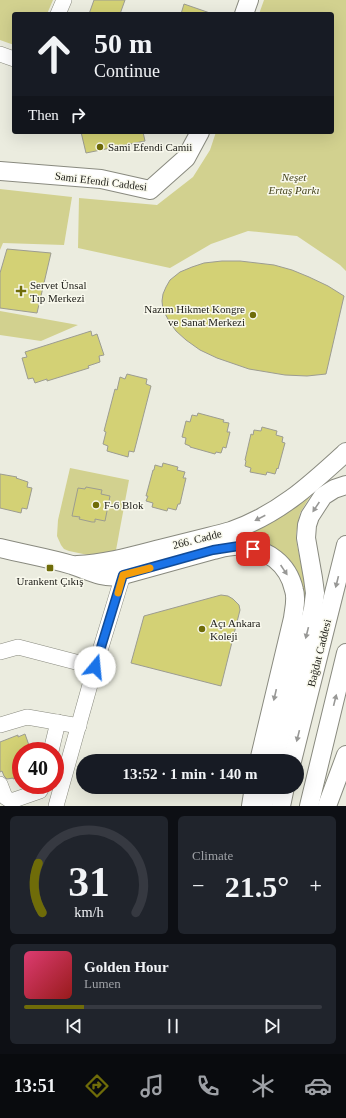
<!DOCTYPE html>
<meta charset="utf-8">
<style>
:root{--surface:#171b24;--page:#20242c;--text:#f1f3f6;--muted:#9ea1a6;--line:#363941;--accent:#6f6c09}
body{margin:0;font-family:"Times New Roman",serif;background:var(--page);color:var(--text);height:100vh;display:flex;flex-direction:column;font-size:15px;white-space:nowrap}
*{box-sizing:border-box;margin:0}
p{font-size:13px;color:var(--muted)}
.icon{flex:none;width:22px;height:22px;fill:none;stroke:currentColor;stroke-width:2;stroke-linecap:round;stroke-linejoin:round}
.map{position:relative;height:806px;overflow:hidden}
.drawer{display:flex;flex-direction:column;gap:10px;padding:10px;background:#0d0f14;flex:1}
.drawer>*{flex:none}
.hud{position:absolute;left:12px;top:12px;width:322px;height:122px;border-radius:4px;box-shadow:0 4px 16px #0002;background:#171b24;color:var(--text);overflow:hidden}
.speed{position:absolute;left:12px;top:742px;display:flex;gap:8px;font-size:20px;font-weight:700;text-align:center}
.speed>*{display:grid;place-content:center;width:52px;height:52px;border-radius:50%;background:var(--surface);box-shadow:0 4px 16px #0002;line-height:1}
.speed .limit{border:6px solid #d22;background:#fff;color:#111}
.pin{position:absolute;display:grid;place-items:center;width:34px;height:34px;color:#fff;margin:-17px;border-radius:8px;box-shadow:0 2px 6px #0006}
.me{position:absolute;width:44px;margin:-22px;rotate:17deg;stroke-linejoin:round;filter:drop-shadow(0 0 3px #0008)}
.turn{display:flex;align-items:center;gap:14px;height:84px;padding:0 16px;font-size:18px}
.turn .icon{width:52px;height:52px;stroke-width:2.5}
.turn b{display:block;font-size:28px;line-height:34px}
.then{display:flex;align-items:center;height:38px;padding:0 16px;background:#0003;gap:8px;font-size:15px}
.big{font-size:30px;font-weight:800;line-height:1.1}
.drawer .widget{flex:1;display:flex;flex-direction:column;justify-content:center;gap:6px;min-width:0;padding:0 14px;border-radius:6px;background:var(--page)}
.drawer .dial{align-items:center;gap:0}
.dial svg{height:104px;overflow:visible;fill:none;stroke:var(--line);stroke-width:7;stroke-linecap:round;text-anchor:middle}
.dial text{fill:var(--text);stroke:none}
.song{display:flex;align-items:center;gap:12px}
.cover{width:48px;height:48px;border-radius:6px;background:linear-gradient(135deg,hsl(340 70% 55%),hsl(0 70% 35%))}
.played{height:4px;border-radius:2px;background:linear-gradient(90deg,var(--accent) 20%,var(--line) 20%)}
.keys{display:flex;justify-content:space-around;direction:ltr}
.heat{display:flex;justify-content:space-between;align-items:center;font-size:22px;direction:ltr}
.drawer .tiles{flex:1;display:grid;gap:10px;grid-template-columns:1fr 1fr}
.widget:last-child{grid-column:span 2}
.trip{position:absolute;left:76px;top:754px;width:228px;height:40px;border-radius:20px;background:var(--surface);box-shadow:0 4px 16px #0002;font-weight:800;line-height:40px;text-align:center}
.tabs{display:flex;height:64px;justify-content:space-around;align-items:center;background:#090b0e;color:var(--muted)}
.tabs .icon{width:28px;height:28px}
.tabs .selected{color:var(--accent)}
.tabs b{font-size:18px;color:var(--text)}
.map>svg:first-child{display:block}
.green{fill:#d2d18f}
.building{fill:#d3d175;stroke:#9c9c91}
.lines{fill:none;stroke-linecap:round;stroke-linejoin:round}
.minor-casing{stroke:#898a7f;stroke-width:16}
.major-casing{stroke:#898a7f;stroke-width:20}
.minor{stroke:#fff;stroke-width:15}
.major{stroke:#fff;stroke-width:18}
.oneway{fill:#989896}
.route-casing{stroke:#114b97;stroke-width:10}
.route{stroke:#1a73e8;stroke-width:7}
.slow{stroke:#f59e0b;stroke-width:7}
.poi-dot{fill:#6f6c09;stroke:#f9f9ed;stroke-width:1.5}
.labels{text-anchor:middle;stroke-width:3;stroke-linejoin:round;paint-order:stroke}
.poi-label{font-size:11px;fill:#1b1b16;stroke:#f9f9ed;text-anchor:start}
.park-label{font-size:11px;font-style:italic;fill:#45441d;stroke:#f9f9ed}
.street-label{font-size:11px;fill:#1b1b16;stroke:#f9f9ed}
</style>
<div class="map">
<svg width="346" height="806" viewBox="0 0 346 806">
<rect width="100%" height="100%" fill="#ebecdf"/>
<g class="green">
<path d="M 0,0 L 53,0 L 47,14 L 14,14 L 14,45 L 0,40 Z"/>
<path d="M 264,0 L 346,0 L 346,271 L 340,265 L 297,236 L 248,231 L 211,244 L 170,268 L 78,248 L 79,198 L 157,205 L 193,177 L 210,150 L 216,132 L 332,132 L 332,14 L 259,14 Z"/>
<path d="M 0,189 L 72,197 L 64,245 L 3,243 L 0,250 Z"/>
<path d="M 0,311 L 78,325 L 41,341 L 0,335 Z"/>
<path d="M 70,468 L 129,480 L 116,550 L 110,553 L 88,555 L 69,551 L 64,549 L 61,545 L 57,536 L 58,520 Z"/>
<path d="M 311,495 L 300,513 L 296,534 L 297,545 L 305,582 L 305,595 L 301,612 L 298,583 L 231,540 L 279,518 Z"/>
</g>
<g class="building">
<path d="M 94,0 L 125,0 L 120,14 L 89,14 Z"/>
<path d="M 184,4 L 210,13 L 210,14 L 181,14 Z"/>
<path d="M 81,132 L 143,132 L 145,141 L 86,153 Z"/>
<path d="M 7,249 L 51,253 L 37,313 L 0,308 L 0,273 Z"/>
<path d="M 222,261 L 240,261 L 274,265 L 292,270 L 309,277 L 328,286 L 344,296 L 326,374 L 307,376 L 285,375 L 249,369 L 217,358 L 200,350 L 186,340 L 176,331 L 169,321 L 163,310 L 162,301 L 163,294 L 166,287 L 170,280 L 180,272 L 192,267 L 204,263 Z"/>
<path d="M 91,331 L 92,336 L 97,334 L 104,355 L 99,356 L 100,362 L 88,366 L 89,368 L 47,381 L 47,379 L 35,383 L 33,378 L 28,379 L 22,358 L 27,357 L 25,352 Z"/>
<path d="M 127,374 L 147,379 L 146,384 L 151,386 L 134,452 L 129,451 L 128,457 L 107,451 L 108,446 L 103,444 L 106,432 L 104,431 L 115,389 L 117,390 L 120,377 L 125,379 Z"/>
<path d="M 198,413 L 224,420 L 223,422 L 229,423 L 227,432 L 230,432 L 226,448 L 223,447 L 221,453 L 216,452 L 215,454 L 190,447 L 190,446 L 185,444 L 186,438 L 182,437 L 186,421 L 190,422 L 192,415 L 197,416 Z"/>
<path d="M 262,427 L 277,431 L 276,435 L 283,437 L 282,442 L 285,443 L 278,469 L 277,468 L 275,474 L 267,472 L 266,475 L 250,472 L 251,468 L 245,466 L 246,461 L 245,460 L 251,434 L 253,435 L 254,430 L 261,431 Z"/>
<path d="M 163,463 L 178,467 L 177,470 L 185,472 L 183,478 L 186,478 L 180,504 L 178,504 L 176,510 L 168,508 L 167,511 L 152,507 L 153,503 L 146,501 L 148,496 L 146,496 L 153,470 L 154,470 L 155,465 L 162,467 Z"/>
<path d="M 0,474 L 17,477 L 16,478 L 28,482 L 27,487 L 32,488 L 27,509 L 22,508 L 21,513 L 0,508 Z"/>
<path d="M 86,487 L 102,490 L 101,494 L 110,496 L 105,521 L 95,519 L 95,522 L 92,522 L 79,519 L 80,517 L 72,516 L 78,488 L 85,489 Z"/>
<path d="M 221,595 L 228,596 L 233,599 L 239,605 L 240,610 L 221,686 L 131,663 L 144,616 Z"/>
<path d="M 25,734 L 31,751 L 21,751 L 21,776 L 13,779 L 13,778 L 7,779 L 4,776 L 2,771 L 0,772 L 0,742 L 18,735 L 18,737 Z"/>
</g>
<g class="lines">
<g class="minor-casing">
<g id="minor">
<path d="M 58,14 L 64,0"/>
<path d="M 0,54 L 14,59"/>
<path d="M 0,652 L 18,647 L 95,667"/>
<path d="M 0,725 L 27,717 L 79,726"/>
<path d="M 51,751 L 58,722"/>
<path d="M 0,784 L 5,797 L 11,801 L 40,791 L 43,785"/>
<path d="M 56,806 L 95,667 L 123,575"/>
</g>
</g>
<g class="major-casing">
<g id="major">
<path d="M 244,14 L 249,0"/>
<path d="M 0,171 L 101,179 L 150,190 L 186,158 L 200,132"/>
<path d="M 0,548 C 24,554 48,558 72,565 C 87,570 103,579 119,576 L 213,550 C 222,548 232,545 241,546 C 267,549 288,563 294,590 C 297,599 294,609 293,618 L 259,761"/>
<path d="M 77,565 C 105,564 133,556 160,549 C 176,545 192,541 208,537 C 216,535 224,533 231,531 C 279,514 310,485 346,452"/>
<path d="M 274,761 L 313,609 L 315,593 L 313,578 L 306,538 L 307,525 L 310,516 L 323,496 L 334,489 L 346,485"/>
<path d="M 292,761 L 346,545"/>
<path d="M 251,806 L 254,787"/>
<path d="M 263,806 L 268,787"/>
<path d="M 281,806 L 285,787"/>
<path d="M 309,806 L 346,653"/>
<path d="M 327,806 L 346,755"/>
</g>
</g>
<use href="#minor" class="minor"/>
<use href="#major" class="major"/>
</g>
<defs><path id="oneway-solid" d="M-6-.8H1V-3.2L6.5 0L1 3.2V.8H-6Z"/></defs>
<g class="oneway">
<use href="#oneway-solid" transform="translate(316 507) rotate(124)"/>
<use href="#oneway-solid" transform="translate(260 518) rotate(153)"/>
<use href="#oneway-solid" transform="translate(284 570) rotate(56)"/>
<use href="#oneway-solid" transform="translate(337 582) rotate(104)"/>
<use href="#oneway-solid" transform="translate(307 633) rotate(104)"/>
<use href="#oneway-solid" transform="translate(275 695) rotate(103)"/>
<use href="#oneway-solid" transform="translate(335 700) rotate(-76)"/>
<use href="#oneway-solid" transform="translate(298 736) rotate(104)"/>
</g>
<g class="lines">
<g class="route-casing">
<path id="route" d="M 95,667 L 123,575 L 213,550 L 239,546 L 253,549"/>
</g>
<use href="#route" class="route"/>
<path class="slow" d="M 118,593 L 123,575 L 150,568"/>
</g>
<g class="poi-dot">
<circle cx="100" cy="147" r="4"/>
<path d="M19 285h4v4h4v4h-4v4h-4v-4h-4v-4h4z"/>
<circle cx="253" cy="315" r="4"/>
<circle cx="96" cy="505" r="4"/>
<rect x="46" y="564" width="8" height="8" rx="2"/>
<circle cx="202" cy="629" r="4"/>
</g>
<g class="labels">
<g class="poi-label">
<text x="108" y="151">Sami Efendi Camii</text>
<text x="30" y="289">Servet Ünsal<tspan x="30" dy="13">Tıp Merkezi</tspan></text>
<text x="245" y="313" text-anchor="end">Nazım Hikmet Kongre<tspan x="245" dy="13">ve Sanat Merkezi</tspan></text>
<text x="104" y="509">F-6 Blok</text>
<text x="50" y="585" text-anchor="middle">Urankent Çıkış</text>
<text x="210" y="627">Açı Ankara<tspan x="210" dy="13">Koleji</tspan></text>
</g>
<g class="park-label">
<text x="294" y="181">Neşet<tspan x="294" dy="13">Ertaş Parkı</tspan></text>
</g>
<g class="street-label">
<text transform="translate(101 181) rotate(7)" y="4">Sami Efendi Caddesi</text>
<text transform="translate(197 539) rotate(-14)" y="4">266. Cadde</text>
<text transform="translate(319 653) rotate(-76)" y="4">Bağdat Caddesi</text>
</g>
</g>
</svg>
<div class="speed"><div class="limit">40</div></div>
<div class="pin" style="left:253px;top:549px;background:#d93025"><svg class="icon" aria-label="arrive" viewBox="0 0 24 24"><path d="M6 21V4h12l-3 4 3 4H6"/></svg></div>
<svg class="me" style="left:95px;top:667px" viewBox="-20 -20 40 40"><circle r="19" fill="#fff"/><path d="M0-13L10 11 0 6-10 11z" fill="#1a73e8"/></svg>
<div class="trip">13:52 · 1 min · 140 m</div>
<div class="hud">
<div class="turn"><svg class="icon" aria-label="ahead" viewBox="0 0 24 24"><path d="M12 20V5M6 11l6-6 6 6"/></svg><div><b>50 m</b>Continue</div></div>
<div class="then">Then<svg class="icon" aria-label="right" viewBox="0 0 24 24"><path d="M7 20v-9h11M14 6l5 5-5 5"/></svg></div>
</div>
</div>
<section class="drawer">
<div class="tiles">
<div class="widget dial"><svg viewBox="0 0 100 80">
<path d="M14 69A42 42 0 1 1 86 69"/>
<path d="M14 69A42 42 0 0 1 11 31" stroke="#6f6c09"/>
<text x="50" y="56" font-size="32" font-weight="700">31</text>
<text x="50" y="72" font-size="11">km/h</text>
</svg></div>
<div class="widget"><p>Climate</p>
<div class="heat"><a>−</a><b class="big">21.5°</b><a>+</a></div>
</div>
<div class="widget">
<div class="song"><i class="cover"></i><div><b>Golden Hour</b><p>Lumen</p></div></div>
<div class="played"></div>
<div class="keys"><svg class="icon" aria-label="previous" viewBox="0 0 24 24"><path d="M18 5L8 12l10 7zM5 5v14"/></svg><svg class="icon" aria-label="pause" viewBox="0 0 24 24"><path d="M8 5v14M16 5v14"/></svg><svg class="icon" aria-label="next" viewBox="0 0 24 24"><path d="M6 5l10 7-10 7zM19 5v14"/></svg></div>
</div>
</div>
</section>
<nav class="tabs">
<b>13:51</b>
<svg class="icon selected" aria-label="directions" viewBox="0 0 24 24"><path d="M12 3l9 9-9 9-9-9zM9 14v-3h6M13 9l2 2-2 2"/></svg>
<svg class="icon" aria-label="music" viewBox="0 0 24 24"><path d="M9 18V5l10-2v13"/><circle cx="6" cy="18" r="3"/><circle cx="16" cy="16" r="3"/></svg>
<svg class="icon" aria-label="phone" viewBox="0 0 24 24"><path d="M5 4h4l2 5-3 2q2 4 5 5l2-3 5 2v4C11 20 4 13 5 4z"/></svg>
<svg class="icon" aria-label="climate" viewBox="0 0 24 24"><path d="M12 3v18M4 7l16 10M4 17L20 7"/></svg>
<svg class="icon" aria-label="car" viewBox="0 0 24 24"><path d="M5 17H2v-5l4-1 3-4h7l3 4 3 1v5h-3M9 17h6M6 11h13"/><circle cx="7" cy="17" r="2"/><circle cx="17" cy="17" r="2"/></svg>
</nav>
